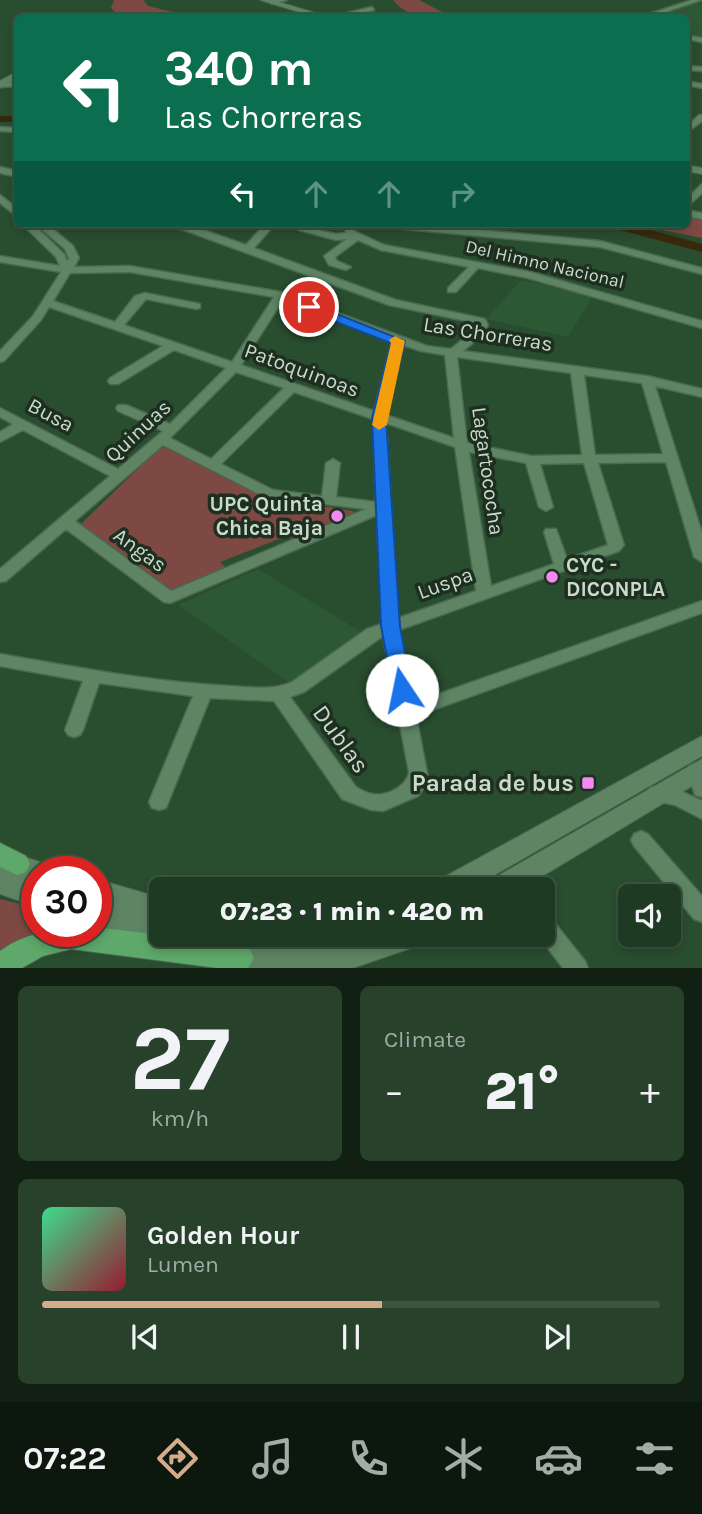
<!DOCTYPE html>
<meta charset="utf-8">
<style>
:root{--surface:#1f3a23;--page:#27412b;--text:#f1f3f6;--muted:#a1ada6;--line:#3c5441;--accent:#d6ab8b}
body{margin:0;font-family:Karla,sans-serif;background:var(--page);color:var(--text);height:100vh;display:flex;flex-direction:column;font-size:26px;white-space:nowrap}
*{box-sizing:border-box;margin:0}
p{font-size:23px;color:var(--muted)}
.icon{flex:none;width:38px;height:38px;fill:none;stroke:currentColor;stroke-width:2;stroke-linecap:round;stroke-linejoin:round}
.map{position:relative;height:968px;overflow:hidden}
.details{display:flex;flex-direction:column;gap:18px;padding:18px;background:#112013;flex:1}
.details>*{flex:none}
.guide{position:absolute;left:14px;top:14px;width:676px;height:214px;border-radius:10px;box-shadow:0 4px 10px #0003,0 0 0 2px var(--line);background:#0b6e4f;color:#fff;overflow:hidden}
.controls{position:absolute;left:618px;top:884px;display:grid;gap:14px}
.controls a{display:grid;place-items:center;width:63px;height:63px;border-radius:10px;background:var(--surface);box-shadow:0 4px 10px #0003,0 0 0 2px var(--line);font-size:35px}
.speed{position:absolute;left:21px;top:856px;display:flex;gap:14px;font-size:35px;font-weight:700;text-align:center}
.speed>*{display:grid;place-content:center;width:91px;height:91px;border-radius:50%;background:var(--surface);box-shadow:0 4px 10px #0003,0 0 0 2px var(--line);line-height:1}
.speed .limit{border:10px solid #d22;background:#fff;color:#111}
.pin{position:absolute;display:grid;place-items:center;width:60px;height:60px;color:#fff;margin:-30px;border:4px solid #fff;border-radius:50%;box-shadow:0 2px 7px #0007}
.me{position:absolute;width:77px;margin:-38px;rotate:349deg;stroke-linejoin:round;filter:drop-shadow(0 0 5px #0008)}
.turn{display:flex;align-items:center;gap:24px;height:147px;padding:0 35px;font-size:32px}
.turn .icon{width:91px;height:91px;stroke-width:2.5}
.turn b{display:block;font-size:49px;line-height:60px}
.lanes{display:flex;align-items:center;height:66px;padding:0 35px;background:#0003;justify-content:center;gap:35px;direction:ltr}
.lanes .off{opacity:.35}
.big{font-size:52px;font-weight:800;line-height:1.1}
.details .card{flex:1;display:flex;flex-direction:column;justify-content:center;gap:10px;min-width:0;padding:0 24px;border-radius:10px;background:var(--page)}
.details .dial{align-items:center;gap:0}
.dial b{font-size:91px;line-height:1}
.song{display:flex;align-items:center;gap:21px}
.cover{width:84px;height:84px;border-radius:10px;background:linear-gradient(135deg,hsl(150 70% 55%),hsl(350 70% 35%))}
.played{height:7px;border-radius:4px;background:linear-gradient(90deg,var(--accent) 55%,var(--line) 55%)}
.keys{display:flex;justify-content:space-around;direction:ltr}
.heat{display:flex;justify-content:space-between;align-items:center;font-size:38px;direction:ltr}
.details .tiles{flex:1;display:grid;gap:18px;grid-template-columns:1fr 1fr}
.card:last-child{grid-column:span 2}
.trip{position:absolute;left:149px;top:877px;width:406px;height:70px;border-radius:10px;background:var(--surface);box-shadow:0 4px 10px #0003,0 0 0 2px var(--line);font-weight:800;line-height:70px;text-align:center}
.tabs{display:flex;height:112px;justify-content:space-around;align-items:center;background:#0c170e;color:var(--muted)}
.tabs .icon{width:49px;height:49px}
.tabs .current{color:var(--accent)}
.tabs b{font-size:32px;color:var(--text)}
.map>svg:first-child{display:block}
.built{fill:#2c5834}
.green{fill:#7e4943}
.lines{fill:none;stroke-linecap:round;stroke-linejoin:round}
.river{fill:#362a0b;fill-rule:evenodd}
.street-casing{stroke:#49684f;stroke-width:3}
.secondary-casing{stroke:#49684f;stroke-width:2}
.primary-casing{stroke:#49684f;stroke-width:2}
.street{fill:#5e8463;fill-rule:evenodd}
.secondary{fill:#5e8463;fill-rule:evenodd}
.primary{fill:#5da86a;fill-rule:evenodd}
.route{fill:#1a73e8;stroke:#114b97;stroke-width:2}
.slow{fill:#f59e0b}
.poi-dot{fill:#f389f1;stroke:#1e2e20;stroke-width:2.5}
.labels{text-anchor:middle;stroke-width:7;stroke-linejoin:round;paint-order:stroke}
.far-street-label{font-size:18px;fill:#c8dcc9;stroke:#1e2e20}
.street-label{font-size:21px;fill:#c8dcc9;stroke:#1e2e20}
.poi-label{font-size:21px;font-weight:bold;fill:#c8dcc9;stroke:#1e2e20;text-anchor:end}
.near-street-label{font-size:24px;fill:#c8dcc9;stroke:#1e2e20}
.near-poi-label{font-size:24px;font-weight:bold;fill:#c8dcc9;stroke:#1e2e20;text-anchor:end}
</style>
<div class="map">
<svg width="702" height="968" viewBox="0 0 702 968">
<rect width="100%" height="100%" fill="#294d2f"/>
<g class="built">
<path d="M 689,0 L 702,0 L 702,43 L 686,40 L 686,18 L 630,18 Z"/>
<path d="M 521,280 L 593,296 L 568,337 L 486,319 Z"/>
<path d="M 258,569 L 366,635 L 294,686 L 178,605 Z"/>
</g>
<g class="green">
<path d="M 114,0 L 143,0 L 148,6 L 194,17 L 120,17 L 111,8 Z"/>
<path d="M 393,0 L 419,0 L 452,17 C 431,18 407,18 393,0 Z"/>
<path d="M 686,215 L 702,217 L 702,238 L 632,224 L 686,224 Z"/>
<path d="M 168,446 L 266,497 L 353,511 L 355,515 L 301,539 L 284,537 L 220,562 L 227,569 L 171,591 L 79,526 L 158,449 Z"/>
<path d="M 0,899 L 37,908 L 37,931 L 42,931 L 0,956 Z"/>
</g>
<g class="lines">
<g class="river">
<rect x="0" y="116" width="18" height="6"/>
<path d="M 607,224 L 629,224 L 702,244 L 702,252 L 609,227 Z"/>
</g>
<g class="street-casing">
<g id="street">
<path d="M 273,0 L 287,0 L 272,4 L 269,2 Z"/>
<path d="M 692,0 L 701,0 L 648,18 L 637,18 Z"/>
<path d="M 372,7 L 374,10 L 341,18 L 327,18 Z"/>
<path d="M 686,35 L 702,38 L 702,42 L 686,39 Z"/>
<path d="M 686,66 L 702,67 L 702,71 L 686,70 Z"/>
<path d="M 686,81 L 702,84 L 702,88 L 686,85 Z"/>
<path d="M 18,82 L 18,86 L 0,87 L 0,83 Z"/>
<path d="M 699,115 L 702,115 L 702,121 L 686,133 L 686,127 Z"/>
<path d="M 0,127 L 18,128 L 18,132 L 0,131 Z"/>
<path d="M 0,167 L 18,171 L 18,177 L 0,173 Z"/>
<path d="M 702,184 L 702,193 L 686,208 L 686,199 Z"/>
<path d="M 0,195 L 18,209 L 18,217 L 0,203 Z"/>
<path d="M 686,210 L 702,213 L 702,219 L 686,216 Z"/>
<path d="M 22,224 L 33,224 L 64,254 L 67,261 L 69,258 L 65,249 L 36,224 L 47,224 L 73,246 L 79,258 L 74,267 L 130,266 L 281,292 L 427,346 L 451,349 L 473,331 L 476,323 L 389,305 L 184,230 L 162,224 L 189,225 L 246,245 L 265,224 L 275,224 L 254,248 L 396,300 L 485,319 L 488,325 L 482,335 L 463,351 L 647,376 L 702,389 L 702,397 L 655,386 L 702,533 L 702,562 L 694,557 L 666,462 L 598,463 L 624,545 L 619,551 L 399,630 L 413,703 L 702,601 L 702,613 L 416,716 L 427,772 L 427,783 L 418,796 L 383,811 L 371,810 L 342,799 L 274,701 L 210,698 L 166,808 L 159,810 L 152,808 L 149,802 L 193,696 L 99,683 L 83,730 L 80,735 L 74,737 L 68,735 L 65,730 L 83,681 L 0,666 L 0,654 C 76,667 152,682 229,686 C 250,687 272,691 292,682 L 367,629 L 382,624 L 377,515 L 170,603 L 164,602 L 66,529 L 6,581 L 0,582 L 0,569 L 110,476 L 23,430 L 0,442 L 0,432 L 13,424 L 0,417 L 0,408 L 118,469 L 163,431 L 118,411 L 116,408 L 118,405 L 126,405 L 170,424 L 226,368 L 174,350 L 118,384 L 110,384 L 108,381 L 110,378 L 163,346 L 49,307 L 41,320 L 4,361 L 0,362 L 0,351 L 33,316 L 61,272 L 0,262 L 0,256 L 60,266 L 56,257 ZM 130,272 L 274,297 L 232,362 L 124,325 L 146,299 L 196,309 L 200,308 L 200,304 L 145,293 L 135,296 L 115,322 L 53,301 L 70,273 ZM 283,300 L 392,341 L 374,411 L 241,365 ZM 403,345 L 421,351 L 445,355 L 454,438 L 386,415 ZM 457,357 L 571,373 L 582,455 L 532,456 L 467,443 ZM 236,372 L 284,388 L 211,459 L 170,438 ZM 584,375 L 642,383 L 663,454 L 595,455 ZM 294,392 L 373,419 L 376,502 L 336,497 L 340,463 L 333,459 L 326,463 L 322,496 L 273,490 L 221,464 ZM 386,423 L 455,447 L 476,591 L 398,618 ZM 163,445 L 265,497 L 366,509 L 171,591 L 75,521 ZM 469,452 L 526,463 L 539,507 L 546,511 L 553,507 L 540,464 L 584,463 L 608,545 L 567,559 L 556,529 L 546,529 L 544,532 L 554,564 L 491,586 ZM 383,636 L 409,772 C 407,786 387,797 372,794 C 367,793 361,790 356,787 L 290,697 L 304,692 Z"/>
<path d="M 348,224 L 358,224 L 354,231 L 384,245 L 530,272 L 702,321 L 702,328 L 528,278 L 478,268 L 456,292 L 448,292 L 448,288 L 469,267 L 381,250 L 358,240 L 335,257 L 337,261 L 351,267 L 346,270 L 329,265 L 324,256 L 347,239 L 336,240 L 299,230 L 304,227 L 336,234 L 345,233 Z"/>
<path d="M 378,224 L 414,224 L 600,241 L 702,268 L 702,274 L 600,247 L 383,227 Z"/>
<path d="M 696,763 L 702,765 L 702,797 L 695,795 L 687,771 L 689,766 Z"/>
<path d="M 657,786 L 679,790 L 702,801 L 702,819 L 675,805 L 650,800 L 647,794 L 650,788 Z"/>
<path d="M 641,831 L 648,834 L 702,896 L 702,922 L 694,919 L 634,846 L 631,840 L 634,834 Z"/>
<path d="M 542,914 L 550,917 L 585,961 L 588,968 L 563,968 L 537,934 L 542,934 Z"/>
</g>
</g>
<g class="secondary-casing">
<g id="secondary">
<path d="M 260,0 L 272,0 L 332,18 L 319,18 Z"/>
<path d="M 18,71 L 18,78 L 0,88 L 0,81 Z"/>
<path d="M 686,165 L 702,168 L 702,174 L 686,171 Z"/>
<path d="M 702,736 L 702,756 L 470,889 L 433,889 L 437,881 Z"/>
<path d="M 702,759 L 702,780 L 521,889 L 485,889 L 489,881 Z"/>
<path d="M 0,849 L 46,864 L 50,872 L 37,872 L 37,907 L 0,894 Z"/>
<path d="M 96,879 L 161,898 L 161,934 L 174,934 L 171,943 L 161,947 L 96,927 L 96,903 L 108,906 L 96,903 Z"/>
<path d="M 251,934 L 316,934 L 313,943 L 294,948 C 324,949 351,940 380,935 C 395,932 414,934 429,934 L 426,943 L 353,968 L 230,968 L 220,964 L 216,955 L 220,946 L 230,942 L 265,947 L 254,943 Z"/>
</g>
</g>
<g class="primary-casing">
<g id="primary">
<path d="M 0,843 L 26,856 L 30,864 L 26,872 L 17,875 L 0,867 Z"/>
<path d="M 96,927 L 240,945 L 250,949 L 254,958 L 248,968 L 217,968 L 71,949 L 43,956 L 22,968 L 0,968 L 0,951 C 33,928 58,931 96,931 Z"/>
</g>
</g>
<use href="#street" class="street"/>
<use href="#secondary" class="secondary"/>
<use href="#primary" class="primary"/>
</g>
<path class="route" d="M 309,303 L 405,341 L 386,418 L 400,626 L 412,690 L 410,696 L 402,698 L 395,696 L 393,690 L 381,626 L 372,418 L 391,343 L 305,310 L 303,307 Z"/>
<path class="slow" d="M 395,336 L 405,341 L 387,425 L 379,430 L 372,425 L 391,343 L 389,340 Z"/>
<g class="poi-dot">
<circle cx="337" cy="516" r="7"/>
<circle cx="552" cy="577" r="7"/>
<rect x="581" y="776" width="14" height="14" rx="3.5"/>
</g>
<g class="labels">
<g class="far-street-label">
<text transform="translate(545 264) rotate(13)" y="6">Del Himno Nacional</text>
</g>
<g class="street-label">
<text transform="translate(488 334) rotate(9)" y="7">Las Chorreras</text>
<text transform="translate(302 370) rotate(20)" y="7">Patoquinoas</text>
<text transform="translate(51 415) rotate(28)" y="7">Busa</text>
<text transform="translate(138 431) rotate(-43)" y="7">Quinuas</text>
<text transform="translate(488 471) rotate(82)" y="7">Lagartococha</text>
<text transform="translate(140 550) rotate(36)" y="7">Angas</text>
<text transform="translate(445 583) rotate(-20)" y="7">Luspa</text>
</g>
<g class="poi-label">
<text x="323" y="511">UPC Quinta<tspan x="323" dy="24">Chica Baja</tspan></text>
<text x="566" y="572" text-anchor="start">CYC -<tspan x="566" dy="24">DICONPLA</tspan></text>
</g>
<g class="near-street-label">
<text transform="translate(341 739) rotate(54)" y="8">Dublas</text>
</g>
<g class="near-poi-label">
<text x="574" y="791">Parada de bus</text>
</g>
</g>
</svg>
<div class="controls">
<a><svg class="icon" aria-label="sound" viewBox="0 0 24 24"><path d="M4 9h4l5-4v14l-5-4H4zM17 9q2 3 0 6"/></svg></a>
</div>
<div class="speed"><div class="limit">30</div></div>
<div class="pin" style="left:309px;top:307px;background:#d93025"><svg class="icon" aria-label="arrive" viewBox="0 0 24 24"><path d="M6 21V4h12l-3 4 3 4H6"/></svg></div>
<svg class="me" style="left:402px;top:690px" viewBox="-20 -20 40 40"><circle r="19" fill="#fff"/><path d="M0-13L10 11 0 6-10 11z" fill="#1a73e8"/></svg>
<div class="trip">07:23 · 1 min · 420 m</div>
<div class="guide">
<div class="turn"><svg class="icon" aria-label="left" viewBox="0 0 24 24"><path d="M17 20v-9H6M10 6l-5 5 5 5"/></svg><div><b>340 m</b>Las Chorreras</div></div>
<div class="lanes"><svg class="icon" aria-label="left" viewBox="0 0 24 24"><path d="M17 20v-9H6M10 6l-5 5 5 5"/></svg><svg class="icon off" aria-label="ahead" viewBox="0 0 24 24"><path d="M12 20V5M6 11l6-6 6 6"/></svg><svg class="icon off" aria-label="ahead" viewBox="0 0 24 24"><path d="M12 20V5M6 11l6-6 6 6"/></svg><svg class="icon off" aria-label="right" viewBox="0 0 24 24"><path d="M7 20v-9h11M14 6l5 5-5 5"/></svg></div>
</div>
</div>
<section class="details">
<div class="tiles">
<div class="card dial"><b>27</b><p>km/h</p></div>
<div class="card"><p>Climate</p>
<div class="heat"><a>−</a><b class="big">21°</b><a>+</a></div>
</div>
<div class="card">
<div class="song"><i class="cover"></i><div><b>Golden Hour</b><p>Lumen</p></div></div>
<div class="played"></div>
<div class="keys"><svg class="icon" aria-label="previous" viewBox="0 0 24 24"><path d="M18 5L8 12l10 7zM5 5v14"/></svg><svg class="icon" aria-label="pause" viewBox="0 0 24 24"><path d="M8 5v14M16 5v14"/></svg><svg class="icon" aria-label="next" viewBox="0 0 24 24"><path d="M6 5l10 7-10 7zM19 5v14"/></svg></div>
</div>
</div>
</section>
<nav class="tabs">
<b>07:22</b>
<svg class="icon current" aria-label="directions" viewBox="0 0 24 24"><path d="M12 3l9 9-9 9-9-9zM9 14v-3h6M13 9l2 2-2 2"/></svg>
<svg class="icon" aria-label="music" viewBox="0 0 24 24"><path d="M9 18V5l10-2v13"/><circle cx="6" cy="18" r="3"/><circle cx="16" cy="16" r="3"/></svg>
<svg class="icon" aria-label="phone" viewBox="0 0 24 24"><path d="M5 4h4l2 5-3 2q2 4 5 5l2-3 5 2v4C11 20 4 13 5 4z"/></svg>
<svg class="icon" aria-label="climate" viewBox="0 0 24 24"><path d="M12 3v18M4 7l16 10M4 17L20 7"/></svg>
<svg class="icon" aria-label="car" viewBox="0 0 24 24"><path d="M5 17H2v-5l4-1 3-4h7l3 4 3 1v5h-3M9 17h6M6 11h13"/><circle cx="7" cy="17" r="2"/><circle cx="17" cy="17" r="2"/></svg>
<svg class="icon" aria-label="filters" viewBox="0 0 24 24"><path d="M4 7h16M4 17h16"/><circle cx="9" cy="7" r="2"/><circle cx="15" cy="17" r="2"/></svg>
</nav>
